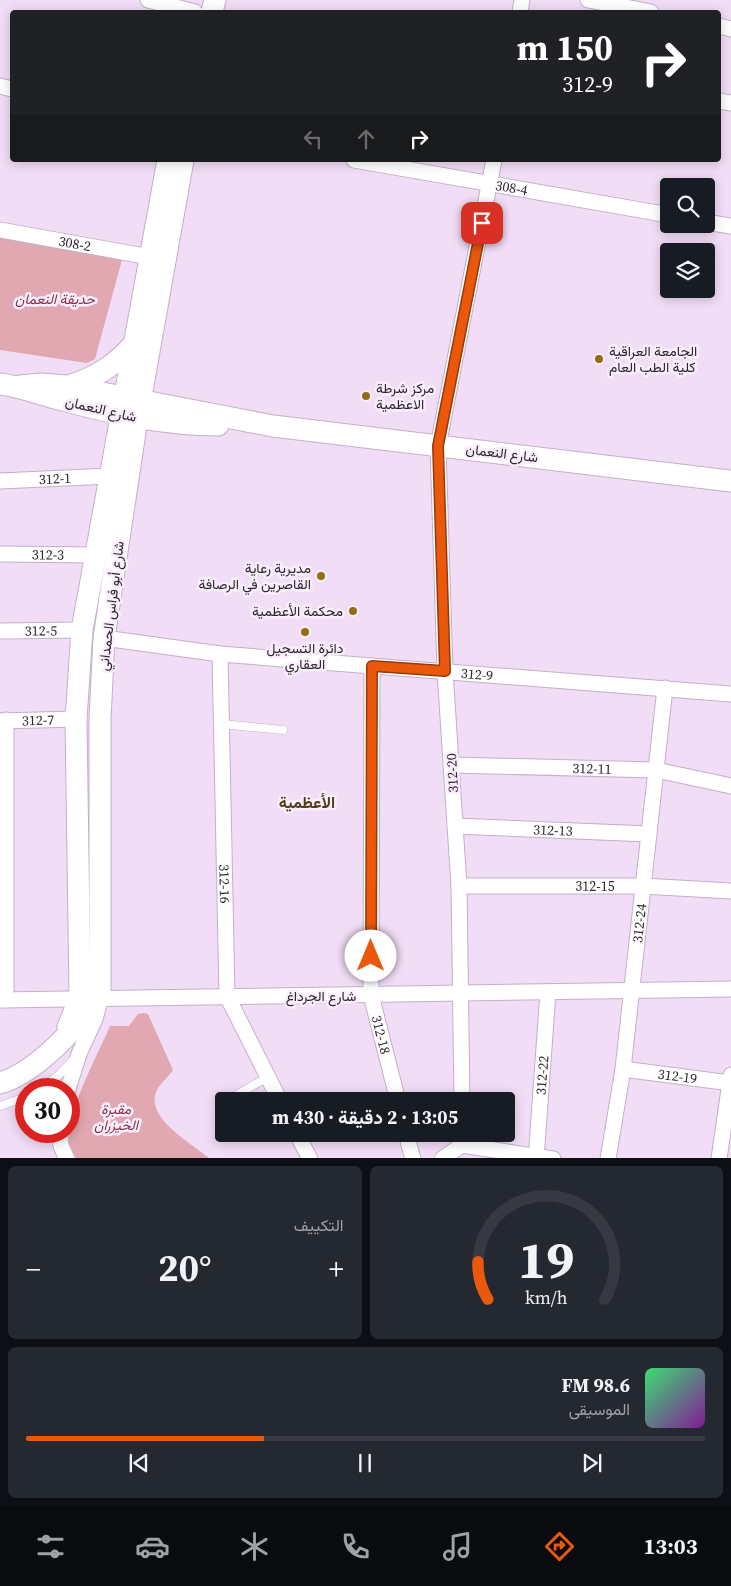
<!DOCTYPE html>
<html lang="ar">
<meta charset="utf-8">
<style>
:root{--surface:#171b24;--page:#242831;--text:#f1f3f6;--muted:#9ea1a6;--line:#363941;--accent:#ea580c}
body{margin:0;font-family:"Source Serif 4",Vazirmatn,serif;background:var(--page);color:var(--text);direction:rtl;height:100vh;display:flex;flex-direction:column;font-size:19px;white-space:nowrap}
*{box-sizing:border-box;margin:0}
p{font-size:16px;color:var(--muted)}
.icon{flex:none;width:28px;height:28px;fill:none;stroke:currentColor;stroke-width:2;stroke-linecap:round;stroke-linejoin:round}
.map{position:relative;height:1158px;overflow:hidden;direction:ltr}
.sheet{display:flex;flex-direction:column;gap:8px;padding:8px;background:#0d0f14;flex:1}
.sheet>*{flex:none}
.top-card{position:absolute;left:10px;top:10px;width:711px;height:152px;border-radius:5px;box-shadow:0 2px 12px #0003;direction:rtl;background:#202124;color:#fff;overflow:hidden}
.buttons{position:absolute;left:660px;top:178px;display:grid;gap:10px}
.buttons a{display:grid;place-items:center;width:55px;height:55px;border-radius:5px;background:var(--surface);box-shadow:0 2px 12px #0003;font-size:25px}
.speed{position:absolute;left:15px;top:1078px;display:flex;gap:10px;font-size:25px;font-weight:700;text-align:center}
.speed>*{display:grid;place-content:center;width:65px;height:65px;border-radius:50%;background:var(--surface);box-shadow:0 2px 12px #0003;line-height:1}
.speed .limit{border:8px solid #d22;background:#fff;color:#111}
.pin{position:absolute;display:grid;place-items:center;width:42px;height:42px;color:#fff;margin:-21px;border-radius:10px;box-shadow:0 2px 8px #0006}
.me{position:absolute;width:55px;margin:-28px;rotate:0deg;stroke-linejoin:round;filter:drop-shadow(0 0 4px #0008)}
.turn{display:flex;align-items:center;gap:18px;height:105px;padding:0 25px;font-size:22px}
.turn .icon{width:65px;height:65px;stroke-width:2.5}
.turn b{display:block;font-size:35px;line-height:42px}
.lanes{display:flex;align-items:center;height:48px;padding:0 25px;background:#0003;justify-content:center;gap:25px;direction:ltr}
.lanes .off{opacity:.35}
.big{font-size:38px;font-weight:700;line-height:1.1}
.sheet .card{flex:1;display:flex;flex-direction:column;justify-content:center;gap:8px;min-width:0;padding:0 18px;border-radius:8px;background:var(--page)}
.sheet .dial{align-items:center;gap:0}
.dial svg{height:130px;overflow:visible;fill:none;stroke:var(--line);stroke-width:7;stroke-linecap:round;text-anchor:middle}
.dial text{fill:var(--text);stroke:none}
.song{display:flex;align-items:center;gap:15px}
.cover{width:60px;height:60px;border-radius:8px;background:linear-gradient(135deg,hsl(140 70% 55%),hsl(290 70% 35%))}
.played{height:5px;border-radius:2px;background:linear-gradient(90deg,var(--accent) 35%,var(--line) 35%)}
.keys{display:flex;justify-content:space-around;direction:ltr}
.heat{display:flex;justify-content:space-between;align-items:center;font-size:28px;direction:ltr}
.sheet .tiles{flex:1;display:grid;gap:8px;grid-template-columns:1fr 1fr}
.card:last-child{grid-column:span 2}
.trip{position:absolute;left:215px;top:1092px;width:300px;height:50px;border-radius:5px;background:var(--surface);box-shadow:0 2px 12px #0003;font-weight:700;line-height:50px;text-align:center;direction:rtl}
.tab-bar{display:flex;height:80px;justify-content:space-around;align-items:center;background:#090b0e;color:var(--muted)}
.tab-bar .icon{width:35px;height:35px}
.tab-bar .active{color:var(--accent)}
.tab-bar b{font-size:22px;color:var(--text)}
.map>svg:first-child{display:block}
.green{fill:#e1a8b1}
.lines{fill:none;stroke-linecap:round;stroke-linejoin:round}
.lane-casing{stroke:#c3b0c8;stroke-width:9}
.street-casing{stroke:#c3b0c8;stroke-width:17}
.secondary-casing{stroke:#c3b0c8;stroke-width:23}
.lane{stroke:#fff;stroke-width:8}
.street{stroke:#fff;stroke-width:15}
.secondary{stroke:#fff;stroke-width:21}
.route-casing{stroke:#983908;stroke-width:12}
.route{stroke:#ea580c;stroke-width:9}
.poi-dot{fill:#936c14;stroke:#faeefd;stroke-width:2}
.labels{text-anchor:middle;stroke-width:5;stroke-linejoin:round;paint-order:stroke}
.street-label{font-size:14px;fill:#2d252f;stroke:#faeefd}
.park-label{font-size:14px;font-style:italic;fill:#853146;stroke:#faeefd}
.poi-label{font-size:14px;fill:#2d252f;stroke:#faeefd;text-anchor:start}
.quarter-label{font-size:16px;font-weight:bold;fill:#503d17;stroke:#faeefd}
</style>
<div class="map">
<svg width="731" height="1159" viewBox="0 0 731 1159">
<rect width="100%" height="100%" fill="#f1ddf6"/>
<g class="green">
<path d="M 0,231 L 123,256 L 95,359 L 87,363 L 0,350 Z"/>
<path d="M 143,1013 L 148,1014 L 173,1070 C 169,1076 162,1082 158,1088 C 141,1116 191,1143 209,1158 L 77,1159 C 73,1154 69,1147 69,1141 C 65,1115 99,1052 110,1026 L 129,1026 L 138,1014 Z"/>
</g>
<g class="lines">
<g class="lane-casing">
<g id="lane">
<path d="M 221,724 L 283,730"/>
<path d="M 41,1089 L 59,1075 L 73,1060"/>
<path d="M 226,1101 L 268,1077"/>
<path d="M 0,1106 L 26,1097"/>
</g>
</g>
<g class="street-casing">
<g id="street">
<path d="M 148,0 L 195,12"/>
<path d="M 588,0 L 651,12"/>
<path d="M 520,12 L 522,0"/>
<path d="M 719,26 L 731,29"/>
<path d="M 0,86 L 12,89"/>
<path d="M 719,101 L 731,103"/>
<path id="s1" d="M 354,160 L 669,215"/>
<path d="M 706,222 L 731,226"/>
<path id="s2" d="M 0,230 L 150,257"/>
<path id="s3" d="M 0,481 L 110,476"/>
<path id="s4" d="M 0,554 L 96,555"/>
<path id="s5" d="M 0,631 L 82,630"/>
<path id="s6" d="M 104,638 L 220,654 L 731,694"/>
<path id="s7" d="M 220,654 L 227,996 L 280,1101"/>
<path id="s8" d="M 372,666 L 371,995 L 398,1101"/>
<path id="s9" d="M 0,721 L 76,719"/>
<path id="s10" d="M 452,765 L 656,770 L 731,786"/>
<path id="s11" d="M 455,826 L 649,834"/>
<path id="s12" d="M 459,886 L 643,886 L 731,891"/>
<path d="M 0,1000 L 731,989"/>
<path d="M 6,1000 L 6,720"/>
<path id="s13" d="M 623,1069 L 731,1083"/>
<path d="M 68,1089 L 79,1054 L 95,1019 L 100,1001"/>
<path d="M 462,1101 L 459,886 L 445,671 L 438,446 L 494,160"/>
<path d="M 59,1131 L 61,1146 L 67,1159"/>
<path d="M 297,1134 L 310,1159"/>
<path d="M 406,1134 L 413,1159"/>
<path d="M 442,1159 L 462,1145 L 553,1159"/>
<path id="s14" d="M 536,1159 L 548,992"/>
<path id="s15" d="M 608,1159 L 623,1069 L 665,688"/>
<path d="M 719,1159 L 731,1075"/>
</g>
</g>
<g class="secondary-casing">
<g id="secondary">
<path d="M 212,12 L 215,0"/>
<path d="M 0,384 C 22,387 42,395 63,400 C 114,414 165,425 218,425"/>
<path d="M 20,386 L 41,384 L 66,386 L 273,426 L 731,481"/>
<path d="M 68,386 C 96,378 115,365 134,344"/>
<path d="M 68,1027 L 80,997 L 76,719 L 82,630 L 168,160"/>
<path d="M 0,1083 C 36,1073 78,1026 100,997 L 100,719 L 104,638 L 137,419 L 183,160"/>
</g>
</g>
<use href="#lane" class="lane"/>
<use href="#street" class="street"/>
<use href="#secondary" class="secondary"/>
</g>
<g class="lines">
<g class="route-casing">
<path id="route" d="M 371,956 L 372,666 L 445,671 L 438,446 L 482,223"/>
</g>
<use href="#route" class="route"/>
</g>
<g class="poi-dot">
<circle cx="599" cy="359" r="5"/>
<circle cx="366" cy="396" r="5"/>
<circle cx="321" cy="576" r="5"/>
<circle cx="353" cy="611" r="5"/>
<circle cx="305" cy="632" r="5"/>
</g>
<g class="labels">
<g class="street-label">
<text dy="5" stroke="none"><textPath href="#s1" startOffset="160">308-4</textPath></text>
<text dy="5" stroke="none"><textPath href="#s2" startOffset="76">308-2</textPath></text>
<text transform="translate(101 409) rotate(13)" y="5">شارع النعمان</text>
<text transform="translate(502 453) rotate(7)" y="5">شارع النعمان</text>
<text dy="5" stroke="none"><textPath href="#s3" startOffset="55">312-1</textPath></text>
<text dy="5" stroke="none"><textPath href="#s4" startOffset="48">312-3</textPath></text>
<text transform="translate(111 606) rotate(-83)" y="5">شارع أبو فراس الحمداني</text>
<text dy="5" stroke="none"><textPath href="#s5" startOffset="41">312-5</textPath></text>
<text dy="5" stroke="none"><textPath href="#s6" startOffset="375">312-9</textPath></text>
<text dy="5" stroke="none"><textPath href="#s9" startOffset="38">312-7</textPath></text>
<text dy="5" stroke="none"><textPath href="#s10" startOffset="140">312-11</textPath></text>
<text transform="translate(452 773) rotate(-93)" y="5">312-20</text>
<text dy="5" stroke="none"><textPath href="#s11" startOffset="98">312-13</textPath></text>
<text dy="5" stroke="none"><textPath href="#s7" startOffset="230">312-16</textPath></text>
<text dy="5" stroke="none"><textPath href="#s12" startOffset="136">312-15</textPath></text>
<text dy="5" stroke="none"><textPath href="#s15" startOffset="238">312-24</textPath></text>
<text x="321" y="1001">شارع الجرداغ</text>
<text dy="5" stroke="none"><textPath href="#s8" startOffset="370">312-18</textPath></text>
<text dy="5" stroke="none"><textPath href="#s14" startOffset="84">312-22</textPath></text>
<text dy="5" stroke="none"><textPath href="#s13" startOffset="55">312-19</textPath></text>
</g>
<g class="park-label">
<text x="55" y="304">حديقة النعمان</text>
<text x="116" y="1114">مقبرة<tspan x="116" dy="16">الخيزران</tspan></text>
</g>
<g class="poi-label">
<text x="609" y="356">الجامعة العراقية<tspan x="609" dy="16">كلية الطب العام</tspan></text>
<text x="376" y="393">مركز شرطة<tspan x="376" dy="16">الاعظمية</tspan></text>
<text x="311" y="573" text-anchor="end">مديرية رعاية<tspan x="311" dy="16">القاصرين في الرصافة</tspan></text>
<text x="343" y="616" text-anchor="end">محكمة الأعظمية</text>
<text x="305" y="653" text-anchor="middle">دائرة التسجيل<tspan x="305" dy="16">العقاري</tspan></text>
</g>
<g class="quarter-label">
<text x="307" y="808">الأعظمية</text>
</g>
</g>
</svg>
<div class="buttons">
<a><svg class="icon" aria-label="search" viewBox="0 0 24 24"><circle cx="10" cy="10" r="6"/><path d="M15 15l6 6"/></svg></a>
<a><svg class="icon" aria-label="layers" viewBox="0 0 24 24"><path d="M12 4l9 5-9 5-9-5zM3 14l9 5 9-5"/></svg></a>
</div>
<div class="speed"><div class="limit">30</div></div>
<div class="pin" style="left:482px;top:223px;background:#d93025"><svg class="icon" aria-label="arrive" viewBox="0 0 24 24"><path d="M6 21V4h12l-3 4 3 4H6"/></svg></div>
<svg class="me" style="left:371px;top:956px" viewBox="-20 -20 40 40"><circle r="19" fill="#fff"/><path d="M0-13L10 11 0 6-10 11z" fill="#ea580c"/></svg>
<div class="trip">13:05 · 2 دقيقة · 430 m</div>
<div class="top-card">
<div class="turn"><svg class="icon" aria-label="right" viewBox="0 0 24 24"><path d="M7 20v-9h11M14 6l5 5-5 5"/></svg><div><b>150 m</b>312-9</div></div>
<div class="lanes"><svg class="icon off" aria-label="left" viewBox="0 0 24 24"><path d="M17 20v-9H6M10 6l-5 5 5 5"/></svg><svg class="icon off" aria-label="ahead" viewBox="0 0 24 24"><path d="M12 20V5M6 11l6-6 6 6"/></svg><svg class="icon" aria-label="right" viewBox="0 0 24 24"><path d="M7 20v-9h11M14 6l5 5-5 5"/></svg></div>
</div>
</div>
<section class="sheet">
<div class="tiles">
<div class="card dial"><svg viewBox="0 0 100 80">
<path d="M14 69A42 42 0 1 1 86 69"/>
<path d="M14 69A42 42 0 0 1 8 46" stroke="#ea580c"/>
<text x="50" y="56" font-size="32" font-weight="700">19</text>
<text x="50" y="72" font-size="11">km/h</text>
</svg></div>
<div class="card"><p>التكييف</p>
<div class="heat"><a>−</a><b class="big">20°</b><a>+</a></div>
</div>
<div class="card">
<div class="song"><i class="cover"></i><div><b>98.6 FM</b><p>الموسيقى</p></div></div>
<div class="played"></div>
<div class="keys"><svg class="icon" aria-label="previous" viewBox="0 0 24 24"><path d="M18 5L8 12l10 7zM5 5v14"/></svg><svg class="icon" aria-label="pause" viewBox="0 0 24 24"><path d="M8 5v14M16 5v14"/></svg><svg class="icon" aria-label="next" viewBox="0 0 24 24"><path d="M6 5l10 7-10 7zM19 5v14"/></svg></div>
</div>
</div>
</section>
<nav class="tab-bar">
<b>13:03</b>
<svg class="icon active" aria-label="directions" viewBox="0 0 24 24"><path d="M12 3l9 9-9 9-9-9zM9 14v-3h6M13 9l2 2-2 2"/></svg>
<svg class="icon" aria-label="music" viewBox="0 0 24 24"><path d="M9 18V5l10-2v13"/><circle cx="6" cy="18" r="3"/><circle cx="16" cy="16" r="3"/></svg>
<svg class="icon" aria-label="phone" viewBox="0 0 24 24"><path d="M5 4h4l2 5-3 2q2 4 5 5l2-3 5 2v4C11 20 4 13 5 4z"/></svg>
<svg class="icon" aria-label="climate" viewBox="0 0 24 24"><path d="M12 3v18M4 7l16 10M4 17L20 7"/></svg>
<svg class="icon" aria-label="car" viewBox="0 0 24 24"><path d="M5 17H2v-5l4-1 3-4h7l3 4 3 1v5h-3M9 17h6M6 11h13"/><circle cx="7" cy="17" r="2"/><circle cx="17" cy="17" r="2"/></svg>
<svg class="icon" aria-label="filters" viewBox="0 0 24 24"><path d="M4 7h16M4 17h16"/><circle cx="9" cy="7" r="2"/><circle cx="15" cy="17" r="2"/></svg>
</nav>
